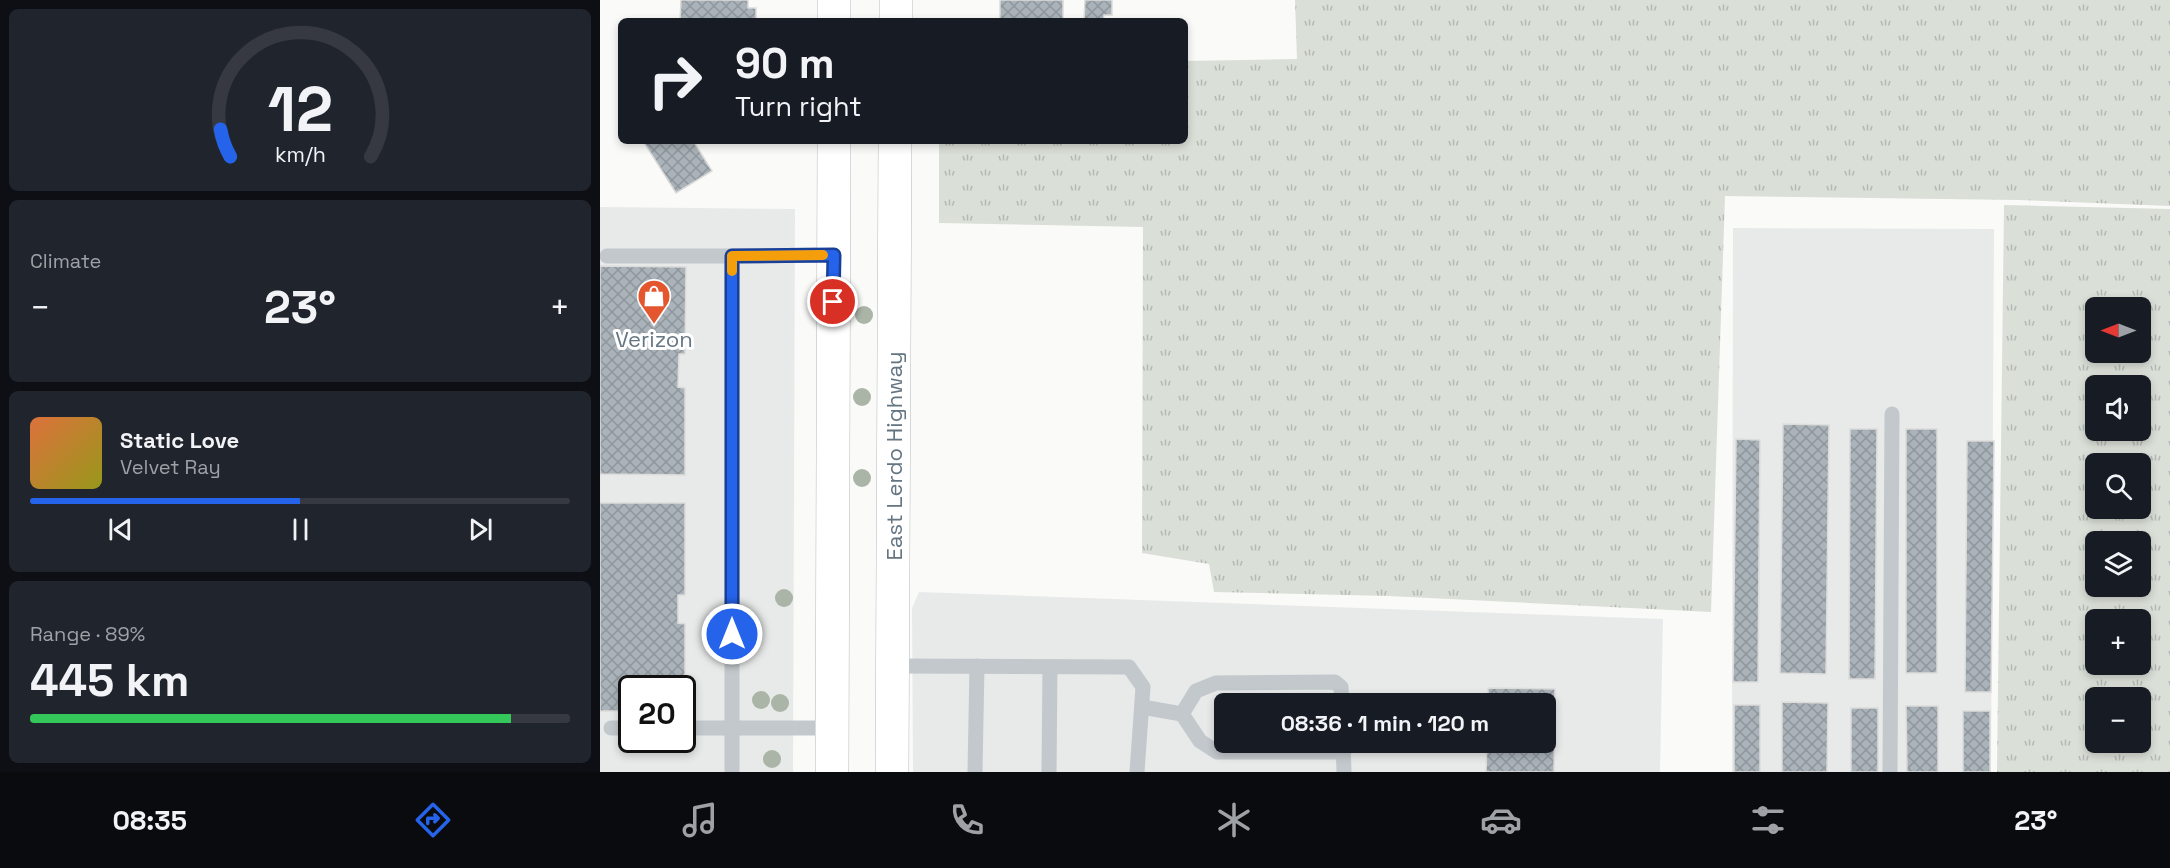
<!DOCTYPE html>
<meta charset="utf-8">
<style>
:root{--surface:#171b24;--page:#20242c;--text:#f1f3f6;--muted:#9ea1a6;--line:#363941;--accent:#2563eb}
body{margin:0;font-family:"Space Grotesk",sans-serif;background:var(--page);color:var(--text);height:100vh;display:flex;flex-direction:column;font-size:22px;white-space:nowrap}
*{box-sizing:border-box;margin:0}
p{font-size:20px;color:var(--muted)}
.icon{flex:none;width:33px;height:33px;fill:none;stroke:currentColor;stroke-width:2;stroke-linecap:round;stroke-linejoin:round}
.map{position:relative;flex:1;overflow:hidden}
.details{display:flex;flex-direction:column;gap:9px;padding:9px;background:#0d0f14;width:600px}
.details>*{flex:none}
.banner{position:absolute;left:18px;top:18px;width:570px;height:126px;border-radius:9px;box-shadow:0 3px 9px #0003;background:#171b24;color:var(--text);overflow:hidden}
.needle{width:39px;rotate:270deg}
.tools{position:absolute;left:1485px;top:297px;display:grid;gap:12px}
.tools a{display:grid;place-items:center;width:66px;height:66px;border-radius:9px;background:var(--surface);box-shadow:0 3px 9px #0003;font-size:30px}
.speed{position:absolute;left:18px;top:675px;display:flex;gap:12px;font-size:30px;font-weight:700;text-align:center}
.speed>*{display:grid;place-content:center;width:78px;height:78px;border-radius:50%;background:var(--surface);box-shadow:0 3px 9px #0003;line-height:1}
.speed .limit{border:3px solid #111;border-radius:9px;background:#fff;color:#111}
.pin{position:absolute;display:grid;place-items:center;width:51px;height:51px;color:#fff;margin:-26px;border:3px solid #fff;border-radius:50%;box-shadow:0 2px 6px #0007}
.me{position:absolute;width:66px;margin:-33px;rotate:0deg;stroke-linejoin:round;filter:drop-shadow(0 0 4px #0008)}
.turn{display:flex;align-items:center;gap:21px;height:126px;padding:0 18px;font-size:27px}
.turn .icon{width:78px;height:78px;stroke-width:2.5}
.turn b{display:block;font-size:42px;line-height:51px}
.big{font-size:45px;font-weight:800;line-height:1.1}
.details .widget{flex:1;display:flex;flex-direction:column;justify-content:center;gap:9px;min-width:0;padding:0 21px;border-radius:9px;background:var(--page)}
.details .dial{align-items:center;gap:0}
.dial svg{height:156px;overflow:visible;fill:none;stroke:var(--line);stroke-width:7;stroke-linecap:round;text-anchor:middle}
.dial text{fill:var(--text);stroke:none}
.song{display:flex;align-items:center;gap:18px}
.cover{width:72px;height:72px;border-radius:9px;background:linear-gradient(135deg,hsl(20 70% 55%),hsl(60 70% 35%))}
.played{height:6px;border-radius:3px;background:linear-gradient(90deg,var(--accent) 50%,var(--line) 50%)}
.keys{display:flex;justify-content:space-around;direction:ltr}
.heat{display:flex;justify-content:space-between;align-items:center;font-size:33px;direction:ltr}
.charge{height:9px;border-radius:4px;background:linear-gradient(90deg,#34c759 89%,var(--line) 0)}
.trip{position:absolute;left:614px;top:693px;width:342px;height:60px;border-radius:9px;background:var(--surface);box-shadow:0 3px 9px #0003;font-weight:800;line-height:60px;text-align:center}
.menu{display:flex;height:96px;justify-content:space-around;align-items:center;background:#090b0e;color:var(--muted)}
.menu .icon{width:42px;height:42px}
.menu .selected{color:var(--accent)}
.menu b{font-size:27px;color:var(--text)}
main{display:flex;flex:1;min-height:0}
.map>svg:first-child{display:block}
.built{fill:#e8e9e9;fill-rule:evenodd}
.grass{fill:url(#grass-tufts);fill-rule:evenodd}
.building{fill:url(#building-cross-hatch);stroke:#dcdcda;stroke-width:1.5}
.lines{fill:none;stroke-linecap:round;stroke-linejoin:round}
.primary-casing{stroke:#b5babe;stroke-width:34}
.service{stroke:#c3c8cc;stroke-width:15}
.primary{stroke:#fff;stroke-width:33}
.tree{fill:#aab4a7}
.route-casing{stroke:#184099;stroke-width:15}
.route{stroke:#2563eb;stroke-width:10}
.slow{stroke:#f59e0b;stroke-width:10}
.labels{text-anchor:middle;stroke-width:6;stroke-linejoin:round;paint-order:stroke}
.poi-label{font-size:22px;fill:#657683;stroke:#fff}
.street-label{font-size:22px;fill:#657683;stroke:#fff}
</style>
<main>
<section class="details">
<div class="widget dial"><svg viewBox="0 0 100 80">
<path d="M14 69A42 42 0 1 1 86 69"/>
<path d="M14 69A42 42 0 0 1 9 55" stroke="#2563eb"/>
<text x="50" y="56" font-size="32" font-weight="700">12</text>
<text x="50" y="72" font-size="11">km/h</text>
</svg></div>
<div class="widget"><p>Climate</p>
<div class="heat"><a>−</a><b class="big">23°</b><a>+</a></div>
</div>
<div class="widget">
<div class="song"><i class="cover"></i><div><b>Static Love</b><p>Velvet Ray</p></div></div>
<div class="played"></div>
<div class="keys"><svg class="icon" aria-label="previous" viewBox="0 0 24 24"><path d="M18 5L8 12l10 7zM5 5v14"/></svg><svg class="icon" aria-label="pause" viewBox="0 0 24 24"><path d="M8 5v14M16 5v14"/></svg><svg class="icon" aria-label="next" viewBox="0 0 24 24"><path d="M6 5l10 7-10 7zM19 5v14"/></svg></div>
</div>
<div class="widget"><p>Range · 89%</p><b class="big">445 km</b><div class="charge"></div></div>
</section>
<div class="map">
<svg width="1570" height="772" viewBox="0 0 1570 772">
<defs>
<pattern id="grass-tufts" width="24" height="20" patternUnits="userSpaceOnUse" patternTransform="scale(1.5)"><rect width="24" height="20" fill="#dadfd7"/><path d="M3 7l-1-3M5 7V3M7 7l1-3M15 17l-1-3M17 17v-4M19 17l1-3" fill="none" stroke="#b4b9b4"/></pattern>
<pattern id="building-cross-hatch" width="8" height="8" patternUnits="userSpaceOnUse" patternTransform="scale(1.5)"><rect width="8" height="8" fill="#aab3b9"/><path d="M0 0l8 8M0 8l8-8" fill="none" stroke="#8e969c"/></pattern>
</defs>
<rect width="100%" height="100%" fill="#fafaf8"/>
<g class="built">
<path d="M 0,207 L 195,209 L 193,772 L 0,772 ZM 32,688 L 82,688 L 82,740 L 32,740 Z"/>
<path d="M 1133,228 L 1394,229 L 1391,772 L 1132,772 Z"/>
<path d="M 319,592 L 1063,619 L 1060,772 L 313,772 L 312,608 ZM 624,704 L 945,704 L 945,742 L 624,742 Z"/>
</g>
<g class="grass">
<path d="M 695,0 L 1570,0 L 1570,206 L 1419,200 L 1125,196 L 1111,612 L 788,596 L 614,592 L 609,564 L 542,553 L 543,227 L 339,223 L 339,141 L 585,141 L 585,61 L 697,59 Z"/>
<path d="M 1404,205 L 1570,209 L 1570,772 L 1397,772 ZM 1496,308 L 1540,308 L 1540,352 L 1496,352 ZM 1496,386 L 1540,386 L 1540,430 L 1496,430 ZM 1496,464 L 1540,464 L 1540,508 L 1496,508 ZM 1496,542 L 1540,542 L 1540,586 L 1496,586 ZM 1496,620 L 1540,620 L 1540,664 L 1496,664 ZM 1496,698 L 1540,698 L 1540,742 L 1496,742 Z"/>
</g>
<g class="building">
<path d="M 81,0 L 148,0 L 148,8 L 156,8 L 156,21 L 172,21 L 80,21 Z"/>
<rect x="400" y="0" width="63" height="21"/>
<path d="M 485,0 L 512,0 L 512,15 L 504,15 L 503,21 L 484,21 Z"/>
<path d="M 43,141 L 96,141 L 94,142 L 112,171 L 76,193 Z"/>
<path d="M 0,266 L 86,267 L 85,354 L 79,354 L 78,387 L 85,388 L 85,475 L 0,474 Z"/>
<path d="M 1183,424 L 1229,425 L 1226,674 L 1180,673 Z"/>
<path d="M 1250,429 L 1277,429 L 1275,679 L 1249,679 Z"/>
<rect x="1306" y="429" width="31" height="244"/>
<path d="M 1136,439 L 1160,440 L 1158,682 L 1133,682 Z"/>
<path d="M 1367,441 L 1394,441 L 1391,692 L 1365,692 Z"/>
<path d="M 0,503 L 85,503 L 85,595 L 78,595 L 78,623 L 85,624 L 85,711 L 82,688 L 32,688 L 32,711 L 0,711 Z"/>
<path d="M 888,688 L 955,689 L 954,772 L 886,772 L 887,742 L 945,742 L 945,704 L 888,704 Z"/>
<path d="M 1182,702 L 1228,703 L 1227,772 L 1182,772 Z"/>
<rect x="1134" y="705" width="26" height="67"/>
<path d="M 1306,706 L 1338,706 L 1338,772 L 1307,772 Z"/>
<rect x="1251" y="708" width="27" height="64"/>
<rect x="1363" y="711" width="27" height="61"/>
</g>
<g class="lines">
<g class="primary-casing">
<g id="primary">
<path d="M 234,21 L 234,0"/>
<path d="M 296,21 L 296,0"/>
<path d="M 232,772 L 234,141"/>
<path d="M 292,772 L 295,141"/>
</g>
</g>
<g class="service">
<path d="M 7,256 L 132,256"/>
<path d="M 293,666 L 529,667 L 543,687 L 537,772"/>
<path d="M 542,707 L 582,714 L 600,741 L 617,752 L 744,752"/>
<path d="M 582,714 L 596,691 L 616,683 L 735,682 L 741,687 L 742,704"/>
<path d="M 11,728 L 32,728"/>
<path d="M 82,728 L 232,728"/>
<path d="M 743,742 L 744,772"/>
<path d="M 132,772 L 132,256 L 233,255"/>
<path d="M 375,772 L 377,666"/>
<path d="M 449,772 L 450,667"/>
<path d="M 1290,772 L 1292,414"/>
</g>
<use href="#primary" class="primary"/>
</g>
<g class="tree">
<circle cx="264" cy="315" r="9"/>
<circle cx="262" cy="397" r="9"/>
<circle cx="262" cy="478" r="9"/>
<circle cx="184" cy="598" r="9"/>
<circle cx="161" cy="700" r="9"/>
<circle cx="180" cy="703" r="9"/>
<circle cx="172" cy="759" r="9"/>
</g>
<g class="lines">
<g class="route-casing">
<path id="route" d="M 132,634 L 132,256 L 234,255 L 233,302"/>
</g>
<use href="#route" class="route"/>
<path class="slow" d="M 132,271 L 132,256 L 223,255"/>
</g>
<defs>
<g id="shop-pin" transform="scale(1.725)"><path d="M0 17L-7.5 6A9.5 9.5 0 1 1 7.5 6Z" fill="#e4572e" stroke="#fff"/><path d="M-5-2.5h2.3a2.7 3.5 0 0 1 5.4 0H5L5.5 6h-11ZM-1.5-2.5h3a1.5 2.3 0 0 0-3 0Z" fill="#fff"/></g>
</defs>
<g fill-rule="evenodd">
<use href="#shop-pin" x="54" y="296"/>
</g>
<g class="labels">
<g class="poi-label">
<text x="54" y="347">Verizon</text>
</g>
<g class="street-label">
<text transform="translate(294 456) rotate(-90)" y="8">East Lerdo Highway</text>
</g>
</g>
</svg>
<div class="tools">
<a><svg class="needle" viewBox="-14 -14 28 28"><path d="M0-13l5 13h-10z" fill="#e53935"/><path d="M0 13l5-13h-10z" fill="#9ea1a6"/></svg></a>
<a><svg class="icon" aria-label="sound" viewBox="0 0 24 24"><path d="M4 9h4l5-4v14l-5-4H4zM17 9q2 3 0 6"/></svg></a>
<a><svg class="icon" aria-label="search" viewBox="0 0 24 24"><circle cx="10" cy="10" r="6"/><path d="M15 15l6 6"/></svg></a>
<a><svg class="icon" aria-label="layers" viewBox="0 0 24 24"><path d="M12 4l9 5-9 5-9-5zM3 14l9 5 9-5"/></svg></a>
<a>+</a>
<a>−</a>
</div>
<div class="speed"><div class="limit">20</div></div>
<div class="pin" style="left:233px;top:302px;background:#d93025"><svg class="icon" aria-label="arrive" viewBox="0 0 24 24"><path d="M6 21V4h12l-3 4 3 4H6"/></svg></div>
<svg class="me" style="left:132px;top:634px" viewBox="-20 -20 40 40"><circle r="17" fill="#2563eb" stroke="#fff" stroke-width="3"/><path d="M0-11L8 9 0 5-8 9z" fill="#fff"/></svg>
<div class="trip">08:36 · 1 min · 120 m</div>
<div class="banner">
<div class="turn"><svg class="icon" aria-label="right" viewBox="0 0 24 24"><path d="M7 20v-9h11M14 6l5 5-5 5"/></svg><div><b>90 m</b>Turn right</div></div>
</div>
</div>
</main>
<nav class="menu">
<b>08:35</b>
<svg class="icon selected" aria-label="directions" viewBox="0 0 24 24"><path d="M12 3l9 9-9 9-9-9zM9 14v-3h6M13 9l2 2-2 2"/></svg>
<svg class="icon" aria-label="music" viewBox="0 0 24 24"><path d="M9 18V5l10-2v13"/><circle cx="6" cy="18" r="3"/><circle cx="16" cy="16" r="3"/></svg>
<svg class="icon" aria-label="phone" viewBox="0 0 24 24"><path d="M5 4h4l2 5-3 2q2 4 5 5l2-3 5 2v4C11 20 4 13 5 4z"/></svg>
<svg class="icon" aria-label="climate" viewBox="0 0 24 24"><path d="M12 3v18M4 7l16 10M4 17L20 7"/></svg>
<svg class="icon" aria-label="car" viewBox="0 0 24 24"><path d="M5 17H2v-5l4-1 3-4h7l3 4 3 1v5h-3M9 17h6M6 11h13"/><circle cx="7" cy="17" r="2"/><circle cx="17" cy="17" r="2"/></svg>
<svg class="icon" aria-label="filters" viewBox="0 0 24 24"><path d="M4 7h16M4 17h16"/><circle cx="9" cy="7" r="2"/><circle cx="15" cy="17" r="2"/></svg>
<b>23°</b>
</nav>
